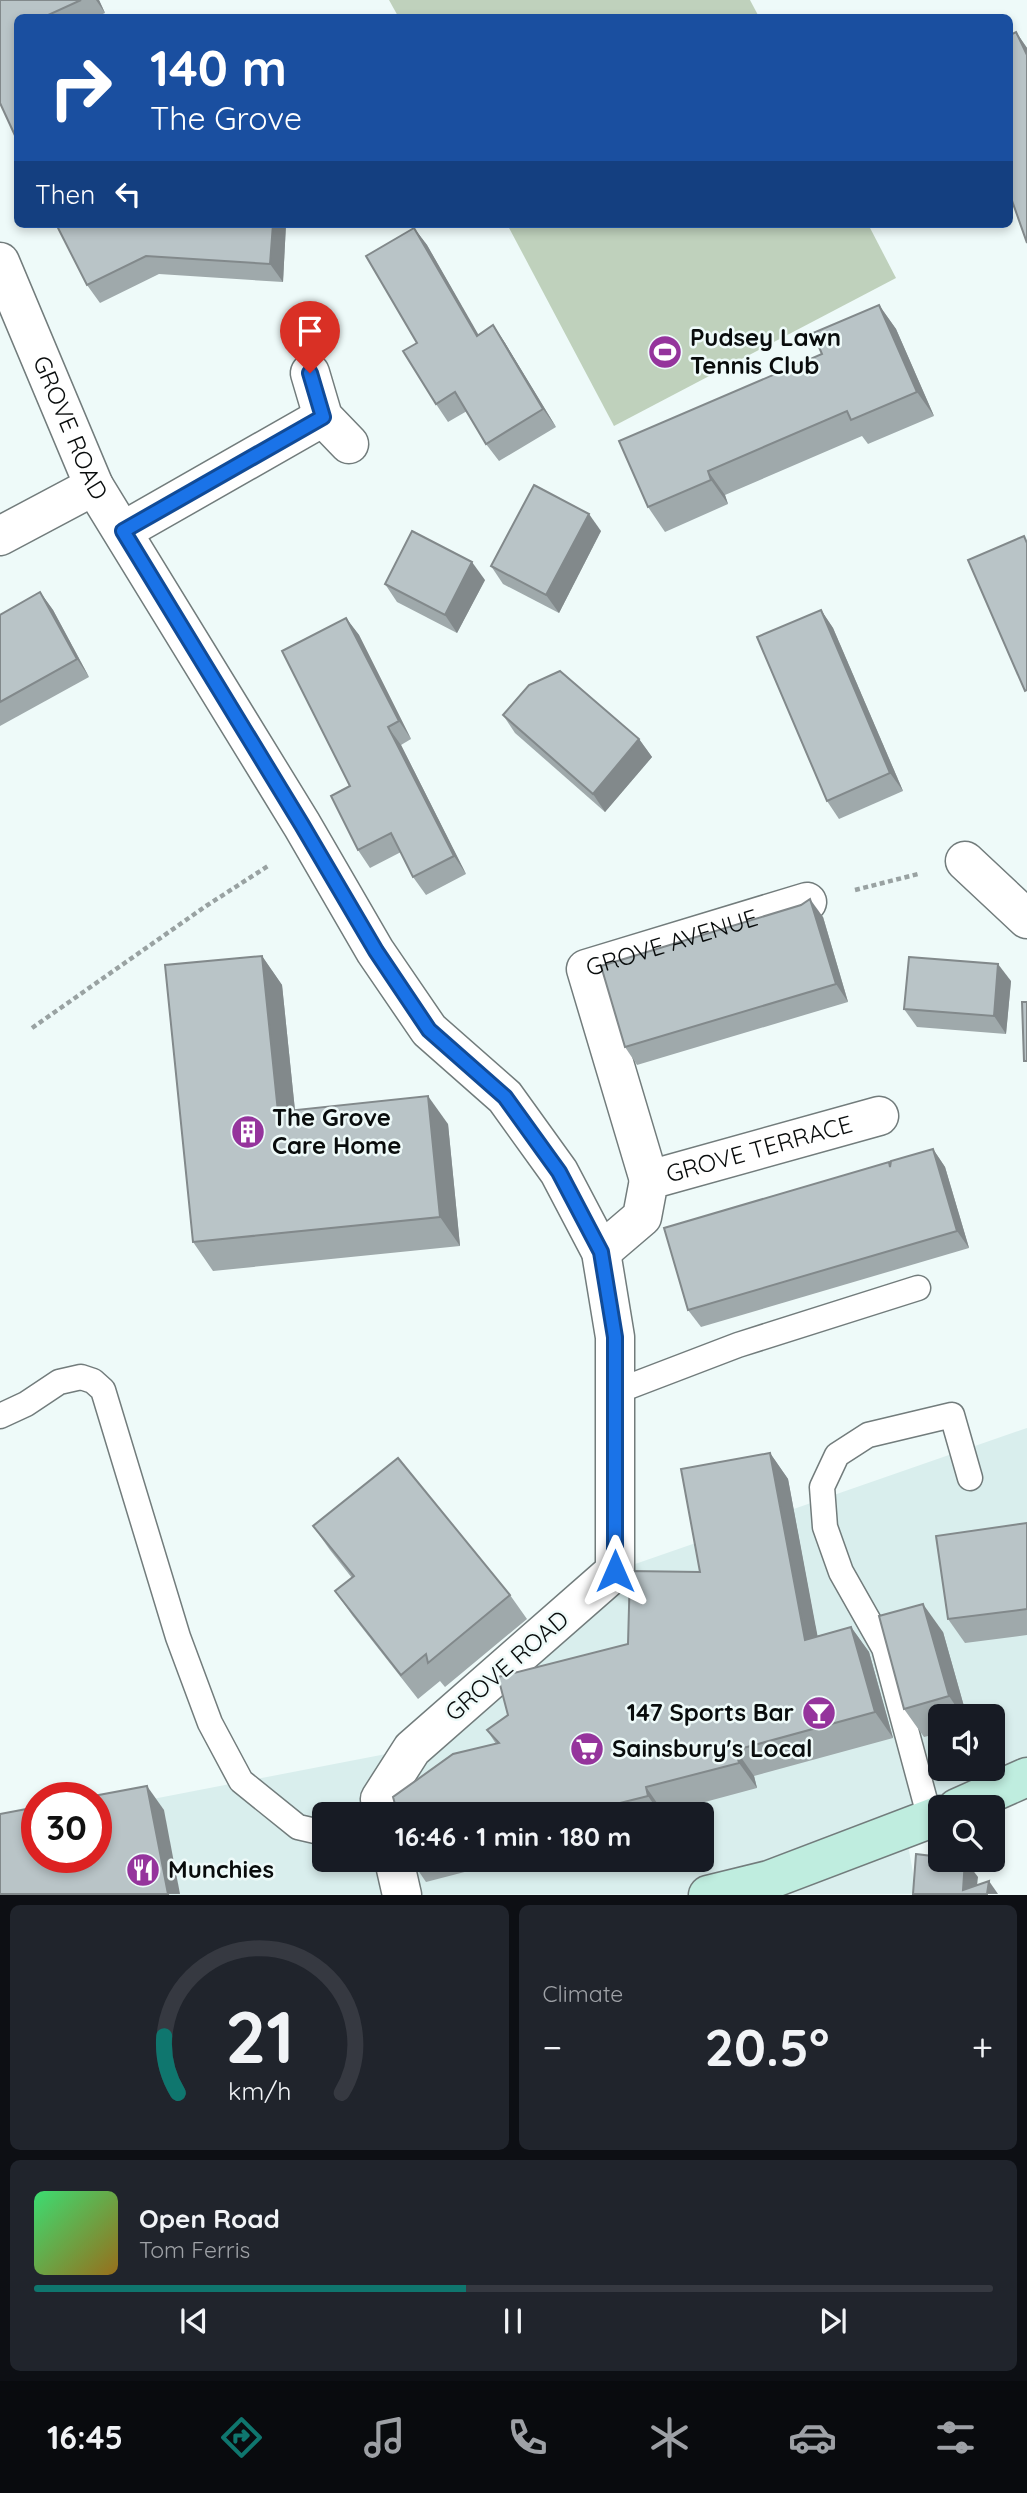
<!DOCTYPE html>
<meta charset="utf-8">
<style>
:root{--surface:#171b24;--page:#20242c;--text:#f1f3f6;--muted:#9ea1a6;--line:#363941;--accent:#0f766e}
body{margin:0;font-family:Quicksand,sans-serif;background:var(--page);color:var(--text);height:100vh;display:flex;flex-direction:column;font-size:26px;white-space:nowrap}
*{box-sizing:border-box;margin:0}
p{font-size:23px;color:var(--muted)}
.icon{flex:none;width:38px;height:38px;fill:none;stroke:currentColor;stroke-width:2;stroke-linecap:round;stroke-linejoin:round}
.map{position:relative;height:1895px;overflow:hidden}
.panel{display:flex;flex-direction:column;gap:10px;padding:10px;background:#0d0f14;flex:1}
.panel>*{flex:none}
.guide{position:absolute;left:14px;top:14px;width:999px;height:214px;border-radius:10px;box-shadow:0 4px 10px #0003;background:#1a4fa0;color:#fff;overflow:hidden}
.tools{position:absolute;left:928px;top:1704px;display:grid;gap:14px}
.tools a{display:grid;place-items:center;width:77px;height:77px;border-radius:10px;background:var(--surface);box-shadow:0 4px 10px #0003;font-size:35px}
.speed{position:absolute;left:21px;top:1782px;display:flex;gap:14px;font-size:35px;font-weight:700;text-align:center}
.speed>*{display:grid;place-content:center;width:91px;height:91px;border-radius:50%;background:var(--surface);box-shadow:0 4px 10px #0003;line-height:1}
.speed .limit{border:10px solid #d22;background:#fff;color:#111}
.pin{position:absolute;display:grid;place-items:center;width:60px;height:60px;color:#fff;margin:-72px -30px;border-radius:50% 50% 50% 0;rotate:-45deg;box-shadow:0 0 7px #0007}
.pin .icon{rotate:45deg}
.me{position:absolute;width:77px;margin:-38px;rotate:0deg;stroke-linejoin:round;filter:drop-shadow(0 0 5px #0008)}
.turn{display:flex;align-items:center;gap:24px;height:147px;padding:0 21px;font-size:32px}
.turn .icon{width:91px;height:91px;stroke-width:2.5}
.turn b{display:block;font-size:49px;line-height:60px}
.then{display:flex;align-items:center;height:66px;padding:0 21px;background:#0003;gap:14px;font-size:26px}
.big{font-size:52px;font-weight:700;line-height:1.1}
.panel .card{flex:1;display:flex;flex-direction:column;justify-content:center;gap:10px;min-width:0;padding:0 24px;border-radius:10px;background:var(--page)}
.panel .dial{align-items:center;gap:0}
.dial svg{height:182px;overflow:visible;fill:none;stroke:var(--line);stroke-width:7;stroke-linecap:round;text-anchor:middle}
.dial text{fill:var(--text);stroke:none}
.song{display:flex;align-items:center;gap:21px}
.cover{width:84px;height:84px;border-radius:10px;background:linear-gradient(135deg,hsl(140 70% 55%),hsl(40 70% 35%))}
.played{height:7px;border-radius:4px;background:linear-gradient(90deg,var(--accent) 45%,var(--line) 45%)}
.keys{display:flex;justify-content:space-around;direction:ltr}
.heat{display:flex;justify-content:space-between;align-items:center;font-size:38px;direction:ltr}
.panel .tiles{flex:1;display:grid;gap:10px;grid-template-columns:1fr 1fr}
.card:last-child{grid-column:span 2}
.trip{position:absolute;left:312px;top:1802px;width:402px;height:70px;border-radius:10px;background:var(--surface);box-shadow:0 4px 10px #0003;font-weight:700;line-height:70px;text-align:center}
.tabs{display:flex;height:112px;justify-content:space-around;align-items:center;background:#090b0e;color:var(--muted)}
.tabs .icon{width:49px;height:49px}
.tabs .on{color:var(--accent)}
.tabs b{font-size:32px;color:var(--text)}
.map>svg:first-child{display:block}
.built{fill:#d9eeed;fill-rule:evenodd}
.green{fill:#bfd1bc}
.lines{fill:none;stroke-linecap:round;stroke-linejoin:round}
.lane-casing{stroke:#727c7c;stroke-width:27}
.street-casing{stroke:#727c7c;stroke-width:41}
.secondary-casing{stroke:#727c7c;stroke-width:41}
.path{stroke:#99a2a2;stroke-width:4.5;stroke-dasharray:5 3.5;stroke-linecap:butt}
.lane{stroke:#fff;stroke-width:24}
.street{stroke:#fff;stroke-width:38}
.secondary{stroke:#bfeddf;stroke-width:38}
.wall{fill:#9fa9ab}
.shaded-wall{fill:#82898b}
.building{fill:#b9c4c7;stroke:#82898b;stroke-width:2}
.route-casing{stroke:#114b97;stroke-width:18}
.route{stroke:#1a73e8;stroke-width:12}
.labels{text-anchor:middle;stroke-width:5;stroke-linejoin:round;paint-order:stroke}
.poi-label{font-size:24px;font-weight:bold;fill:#090c0c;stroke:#eefaf9;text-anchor:start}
.street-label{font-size:24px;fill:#090c0c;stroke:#eefaf9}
</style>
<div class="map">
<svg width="1027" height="1895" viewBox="0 0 1027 1895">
<rect width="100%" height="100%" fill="#eefaf9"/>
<path class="built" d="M 1027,1428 L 1027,1777 L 905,1828 L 913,1873 L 914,1894 L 0,1895 L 37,1857 L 96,1857 L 96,1810 L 412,1749 L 615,1571 ZM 940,1717 L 992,1717 L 992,1769 L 940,1769 ZM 324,1815 L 702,1815 L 702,1860 L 324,1860 Z"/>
<g class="green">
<path d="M 389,0 L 750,0 L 759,17 L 399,18 Z"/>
<path d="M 507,224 L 868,224 L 896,278 L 614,426 Z"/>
</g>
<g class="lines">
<g class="lane-casing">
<g id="lane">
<path d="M 615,1392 L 738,1345 L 918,1288"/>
<path d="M 0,1416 L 26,1404 L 59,1382 L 81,1377 L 93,1381 L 103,1390 L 178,1637 L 210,1723 L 241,1781 L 298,1827 L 324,1833"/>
<path d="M 930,1819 L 884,1648 L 841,1572 L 825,1527 L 822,1487 L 837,1455 L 868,1435 L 952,1415 L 970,1478"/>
</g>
</g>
<g class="street-casing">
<g id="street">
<path id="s1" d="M 0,262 L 94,486 L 302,825 L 375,951 L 429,1030 L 505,1097 L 559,1172 L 601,1252 L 615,1337 L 615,1571 L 412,1749 L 380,1799 L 384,1815"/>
<path d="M 310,373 L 323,417 L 349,444"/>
<path d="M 123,531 L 323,417"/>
<path d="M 0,536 L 94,486"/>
<path d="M 965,861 L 1027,919"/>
<path id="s2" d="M 649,1180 L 586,969 L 807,902"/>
<path id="s3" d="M 601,1252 L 642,1217 L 649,1180 L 879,1116"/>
<path d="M 394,1860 L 402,1895"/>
</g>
</g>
<g class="secondary-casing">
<g id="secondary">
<path d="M 957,1808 L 1027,1777"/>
<path d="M 708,1895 L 769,1880 L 940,1815"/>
</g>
</g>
<g class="path">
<path d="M 855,890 L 918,874"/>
<path d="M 32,1028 L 206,906 L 268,866"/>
</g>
<use href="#lane" class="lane"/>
<use href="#street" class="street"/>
<use href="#secondary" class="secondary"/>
</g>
<g class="wall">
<path d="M 0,0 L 99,0 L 105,13 L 94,18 L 18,18 Z"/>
<path d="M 1016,32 L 1027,48 L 1027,243 L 1014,207 L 1010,209 L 1010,35 Z"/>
<path d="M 56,224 L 286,224 L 283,282 L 159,274 L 100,303 L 87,285 Z"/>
<path d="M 414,228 L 427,245 L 478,335 L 493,325 L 505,343 L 556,427 L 499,461 L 486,444 L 467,411 L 448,422 L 436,404 L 417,343 Z"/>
<path d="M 879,305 L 896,329 L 934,416 L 868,444 L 862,436 L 725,495 L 728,504 L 665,532 L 648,507 Z"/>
<path d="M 601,531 L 559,613 L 503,584 L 491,566 Z"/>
<path d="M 485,580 L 457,633 L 397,602 L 385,584 Z"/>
<path d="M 40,592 L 53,610 L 89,677 L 0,726 L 0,615 Z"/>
<path d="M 821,610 L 833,628 L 903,791 L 839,819 L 827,801 Z"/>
<path d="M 346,618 L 359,635 L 411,739 L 401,745 L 466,874 L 426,895 L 413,877 L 401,852 L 370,868 L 358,850 L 350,786 Z"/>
<path d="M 503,715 L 639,739 L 652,757 L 605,812 L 515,733 Z"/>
<path d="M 801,905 L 823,917 L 848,1002 L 637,1065 L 625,1047 Z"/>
<path d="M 262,956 L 282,985 L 295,1110 L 448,1124 L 460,1246 L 213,1271 L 193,1242 Z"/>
<path d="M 1011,981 L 1006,1034 L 917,1027 L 904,1009 Z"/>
<path d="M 933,1149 L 945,1167 L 969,1248 L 701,1327 L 688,1310 L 891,1164 Z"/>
<path d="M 770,1453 L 788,1479 L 817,1636 L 851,1627 L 869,1652 L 893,1738 L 754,1776 L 757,1788 L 664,1813 L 664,1815 L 398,1815 L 496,1744 L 487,1730 L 628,1644 L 700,1572 Z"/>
<path d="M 1027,1523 L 1027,1635 L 965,1643 L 948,1619 Z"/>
<path d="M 313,1526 L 510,1595 L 527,1619 L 445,1687 L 440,1681 L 418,1699 L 352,1615 L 335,1591 L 352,1578 L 330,1550 Z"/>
<path d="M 943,1632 L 967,1717 L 940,1717 L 940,1733 L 924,1737 L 904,1709 Z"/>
<path d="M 411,1860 L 511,1860 L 426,1882 Z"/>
</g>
<g class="shaded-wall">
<path d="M 96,0 L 99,0 L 105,13 Z"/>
<path d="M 1016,32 L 1027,48 L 1027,55 Z"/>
<path d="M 273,224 L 286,224 L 283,282 L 270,264 Z"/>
<path d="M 414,228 L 427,245 L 489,353 L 477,336 Z"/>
<path d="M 879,305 L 896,329 L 934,416 L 917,392 Z"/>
<path d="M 493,325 L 505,343 L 556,427 L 543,409 Z"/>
<path d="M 708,471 L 725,495 L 728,504 L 711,480 Z"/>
<path d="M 589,514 L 601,531 L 559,613 L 546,595 Z"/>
<path d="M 472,562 L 485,580 L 457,633 L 445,615 Z"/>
<path d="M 40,592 L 53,610 L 89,677 L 77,659 Z"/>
<path d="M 821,610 L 833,628 L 903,791 L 890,773 Z"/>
<path d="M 346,618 L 359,635 L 411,739 L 399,721 Z"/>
<path d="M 388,727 L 401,745 L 466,874 L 454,856 Z"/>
<path d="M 639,739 L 652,757 L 605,812 L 593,794 Z"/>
<path d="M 810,899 L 823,917 L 848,1002 L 836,984 Z"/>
<path d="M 262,956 L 282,985 L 298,1140 L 278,1112 Z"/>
<path d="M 998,964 L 1011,981 L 1006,1034 L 994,1016 Z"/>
<path d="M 428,1096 L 448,1124 L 460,1246 L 440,1217 Z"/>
<path d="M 933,1149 L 945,1167 L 969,1248 L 957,1231 Z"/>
<path d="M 770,1453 L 788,1479 L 823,1665 L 805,1640 Z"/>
<path d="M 923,1604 L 943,1632 L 967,1717 L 963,1717 L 949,1696 Z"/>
<path d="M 851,1627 L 869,1652 L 893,1738 L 875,1712 Z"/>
<path d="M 736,1750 L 754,1776 L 757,1788 L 739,1763 Z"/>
<path d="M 147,1786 L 164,1810 L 180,1894 L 168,1894 Z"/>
<path d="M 646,1787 L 664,1813 L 664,1815 L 661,1815 L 648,1796 Z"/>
<path d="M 965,1860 L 978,1877 L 976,1894 L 963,1890 Z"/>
<path d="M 989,1881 L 998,1894 L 987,1894 Z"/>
</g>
<g class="building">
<path d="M 0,0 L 81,0 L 48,15 L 49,18 L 18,18 L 18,142 L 0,103 Z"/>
<path d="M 1016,32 L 1027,55 L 1027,243 L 1010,195 L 1010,35 Z"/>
<path d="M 56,224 L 273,224 L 270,264 L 146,256 L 87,285 Z"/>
<path d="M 414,228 L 477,336 L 493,325 L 543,409 L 486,444 L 455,392 L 436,404 L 403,351 L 417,343 L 366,256 Z"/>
<path d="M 879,305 L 917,392 L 851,420 L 847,411 L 708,471 L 711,480 L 648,507 L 619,441 L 822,354 L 813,333 Z"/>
<path d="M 534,485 L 589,514 L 546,595 L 491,566 Z"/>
<path d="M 412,531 L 472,562 L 445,615 L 385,584 Z"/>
<path d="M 1024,536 L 1027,543 L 1027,690 L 1025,691 L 968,560 Z"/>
<path d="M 40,592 L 77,659 L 0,702 L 0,615 Z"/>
<path d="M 821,610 L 890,773 L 827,801 L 757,637 Z"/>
<path d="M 346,618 L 399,721 L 388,727 L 454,856 L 413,877 L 391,833 L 358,850 L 331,796 L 350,786 L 282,651 Z"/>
<path d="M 560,671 L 639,739 L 593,794 L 503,715 L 529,685 Z"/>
<path d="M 810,899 L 836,984 L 625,1047 L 601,966 L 801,905 Z"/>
<path d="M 262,956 L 278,1112 L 428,1096 L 440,1217 L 193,1242 L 165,965 Z"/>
<path d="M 909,957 L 998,964 L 994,1016 L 904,1009 Z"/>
<path d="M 1022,1002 L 1027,1002 L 1027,1061 L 1024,1061 Z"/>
<path d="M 933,1149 L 957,1231 L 688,1310 L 664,1228 L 889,1162 L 890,1167 L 891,1161 Z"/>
<path d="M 770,1453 L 805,1640 L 851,1627 L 875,1712 L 736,1750 L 739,1763 L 646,1787 L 648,1796 L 572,1815 L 398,1815 L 393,1797 L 453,1754 L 499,1743 L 487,1730 L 508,1715 L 498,1677 L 628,1644 L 630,1571 L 700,1572 L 681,1469 Z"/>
<path d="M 398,1458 L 510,1595 L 428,1663 L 426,1654 L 401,1675 L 335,1591 L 354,1576 L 313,1526 Z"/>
<path d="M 1027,1523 L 1027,1609 L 948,1619 L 936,1536 Z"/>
<path d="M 923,1604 L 949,1696 L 904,1709 L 879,1616 Z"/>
<path d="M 147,1786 L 168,1894 L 0,1894 L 0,1814 L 37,1807 L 37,1857 L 96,1857 L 96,1797 L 88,1797 Z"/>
<path d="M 916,1854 L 940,1857 L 940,1860 L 965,1860 L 963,1890 L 989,1881 L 987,1894 L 913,1894 Z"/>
</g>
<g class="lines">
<g class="route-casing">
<path id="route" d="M 310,373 L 323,417 L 123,531 L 302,825 L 376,951 L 429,1030 L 505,1097 L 559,1172 L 601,1252 L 615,1337 L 615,1571"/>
</g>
<use href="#route" class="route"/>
</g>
<defs>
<g id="stadium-disc" transform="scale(1.75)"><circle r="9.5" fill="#95349c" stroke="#eefaf9"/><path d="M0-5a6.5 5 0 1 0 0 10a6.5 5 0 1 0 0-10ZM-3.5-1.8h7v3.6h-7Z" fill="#fff"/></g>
<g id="building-disc" transform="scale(1.75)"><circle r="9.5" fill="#95349c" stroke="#eefaf9"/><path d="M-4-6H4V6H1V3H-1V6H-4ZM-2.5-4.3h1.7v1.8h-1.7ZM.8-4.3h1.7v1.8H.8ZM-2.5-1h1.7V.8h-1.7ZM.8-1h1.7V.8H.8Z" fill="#fff"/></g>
<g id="bar-disc" transform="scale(1.75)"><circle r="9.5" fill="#95349c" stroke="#eefaf9"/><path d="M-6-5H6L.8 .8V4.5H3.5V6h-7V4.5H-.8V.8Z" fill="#fff"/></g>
<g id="supermarket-disc" transform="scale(1.75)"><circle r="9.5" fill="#95349c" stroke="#eefaf9"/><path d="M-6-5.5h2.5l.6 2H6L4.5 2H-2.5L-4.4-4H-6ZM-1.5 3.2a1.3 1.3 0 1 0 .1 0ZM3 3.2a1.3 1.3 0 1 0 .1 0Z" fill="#fff"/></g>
<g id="restaurant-disc" transform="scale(1.75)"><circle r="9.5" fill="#95349c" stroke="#eefaf9"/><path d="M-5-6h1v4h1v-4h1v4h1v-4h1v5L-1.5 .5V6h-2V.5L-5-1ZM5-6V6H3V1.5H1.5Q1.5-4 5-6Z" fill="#fff"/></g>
</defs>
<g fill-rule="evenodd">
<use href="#stadium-disc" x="665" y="352"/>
<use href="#building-disc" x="248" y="1132"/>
<use href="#bar-disc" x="819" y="1713"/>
<use href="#supermarket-disc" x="587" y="1749"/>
<use href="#restaurant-disc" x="143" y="1870"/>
</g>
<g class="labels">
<g class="poi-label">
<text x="690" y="346">Pudsey Lawn<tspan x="690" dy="28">Tennis Club</tspan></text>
<text x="272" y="1126">The Grove<tspan x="272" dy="28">Care Home</tspan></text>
<text x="794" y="1721" text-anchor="end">147 Sports Bar</text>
<text x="612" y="1757">Sainsbury's Local</text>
<text x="168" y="1878">Munchies</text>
</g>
<g class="street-label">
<text dy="8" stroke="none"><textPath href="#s1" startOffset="180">GROVE ROAD</textPath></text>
<text dy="8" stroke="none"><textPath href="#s2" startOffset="310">GROVE AVENUE</textPath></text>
<text dy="8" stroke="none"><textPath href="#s3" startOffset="206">GROVE TERRACE</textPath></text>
<text transform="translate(507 1666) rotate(-41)" y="8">GROVE ROAD</text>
</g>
</g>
</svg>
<div class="tools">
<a><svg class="icon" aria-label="sound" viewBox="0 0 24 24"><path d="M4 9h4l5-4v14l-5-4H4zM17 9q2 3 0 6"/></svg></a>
<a><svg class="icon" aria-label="search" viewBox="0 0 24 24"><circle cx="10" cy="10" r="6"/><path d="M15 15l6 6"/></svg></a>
</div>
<div class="speed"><div class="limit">30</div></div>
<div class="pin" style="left:310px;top:373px;background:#d93025"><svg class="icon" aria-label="arrive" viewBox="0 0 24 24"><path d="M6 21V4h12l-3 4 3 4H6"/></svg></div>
<svg class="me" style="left:615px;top:1571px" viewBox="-20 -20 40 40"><path d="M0-17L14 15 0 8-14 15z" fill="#1a73e8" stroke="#fff" stroke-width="4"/></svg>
<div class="trip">16:46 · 1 min · 180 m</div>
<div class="guide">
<div class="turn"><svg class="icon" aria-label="right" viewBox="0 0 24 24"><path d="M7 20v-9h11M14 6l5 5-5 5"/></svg><div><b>140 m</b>The Grove</div></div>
<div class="then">Then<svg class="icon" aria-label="left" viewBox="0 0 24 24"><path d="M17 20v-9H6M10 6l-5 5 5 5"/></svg></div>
</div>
</div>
<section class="panel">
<div class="tiles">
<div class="card dial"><svg viewBox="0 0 100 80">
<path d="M14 69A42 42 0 1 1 86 69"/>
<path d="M14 69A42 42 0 0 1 8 44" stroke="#0f766e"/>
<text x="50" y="56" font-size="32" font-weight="700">21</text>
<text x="50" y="72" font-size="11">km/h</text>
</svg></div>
<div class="card"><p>Climate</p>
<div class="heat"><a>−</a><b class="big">20.5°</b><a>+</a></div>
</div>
<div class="card">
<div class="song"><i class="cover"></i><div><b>Open Road</b><p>Tom Ferris</p></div></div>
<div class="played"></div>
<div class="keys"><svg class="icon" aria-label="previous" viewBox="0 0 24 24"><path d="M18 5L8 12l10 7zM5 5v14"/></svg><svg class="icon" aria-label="pause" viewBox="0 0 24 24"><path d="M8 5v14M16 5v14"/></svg><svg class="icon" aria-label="next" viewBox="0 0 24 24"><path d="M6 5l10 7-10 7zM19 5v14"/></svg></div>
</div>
</div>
</section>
<nav class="tabs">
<b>16:45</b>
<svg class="icon on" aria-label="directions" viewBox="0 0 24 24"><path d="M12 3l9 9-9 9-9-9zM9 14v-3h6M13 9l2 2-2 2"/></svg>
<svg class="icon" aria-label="music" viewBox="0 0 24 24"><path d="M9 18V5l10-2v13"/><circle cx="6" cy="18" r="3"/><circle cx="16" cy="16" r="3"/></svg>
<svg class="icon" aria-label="phone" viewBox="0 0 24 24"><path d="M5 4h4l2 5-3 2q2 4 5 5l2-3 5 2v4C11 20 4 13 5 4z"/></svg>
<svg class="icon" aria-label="climate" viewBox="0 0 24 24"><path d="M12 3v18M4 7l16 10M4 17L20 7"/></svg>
<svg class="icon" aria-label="car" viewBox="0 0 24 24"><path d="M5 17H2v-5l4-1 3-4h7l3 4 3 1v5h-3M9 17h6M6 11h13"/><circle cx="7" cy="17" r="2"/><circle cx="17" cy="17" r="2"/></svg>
<svg class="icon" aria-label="filters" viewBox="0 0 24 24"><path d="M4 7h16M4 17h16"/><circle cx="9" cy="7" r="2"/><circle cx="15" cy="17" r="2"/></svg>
</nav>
